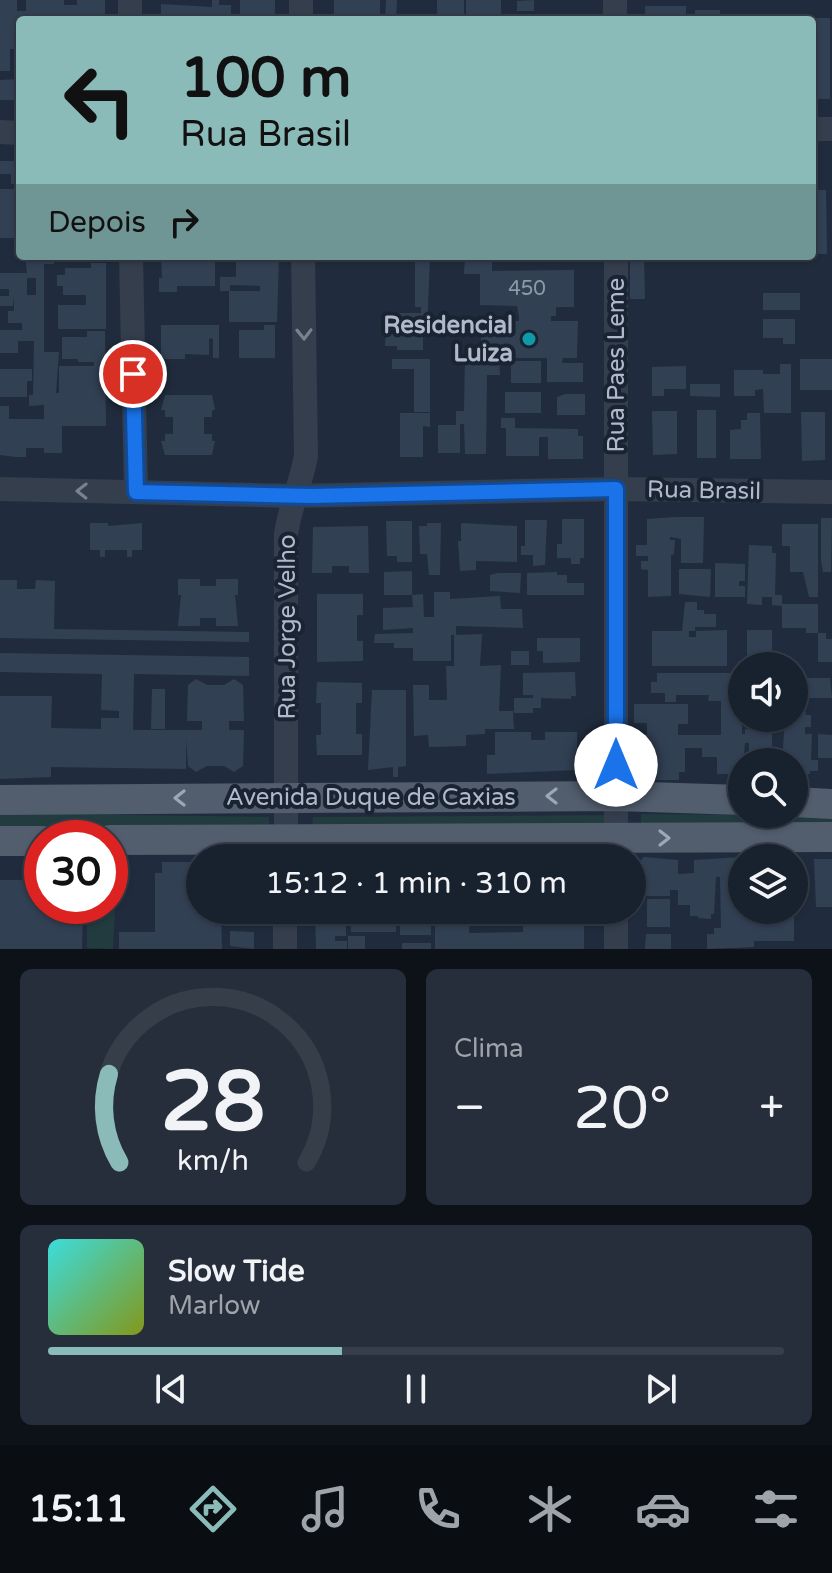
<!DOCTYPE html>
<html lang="pt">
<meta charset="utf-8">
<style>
:root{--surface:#18212e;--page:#252e3a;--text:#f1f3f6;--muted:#9fa3aa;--line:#363e4a;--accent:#8bbbb9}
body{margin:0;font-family:"Varela Round",sans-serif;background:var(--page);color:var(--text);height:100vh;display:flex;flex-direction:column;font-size:30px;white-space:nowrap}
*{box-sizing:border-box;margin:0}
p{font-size:26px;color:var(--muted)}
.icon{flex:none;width:44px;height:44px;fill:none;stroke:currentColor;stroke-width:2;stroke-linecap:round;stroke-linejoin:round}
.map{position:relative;height:949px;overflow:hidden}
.panel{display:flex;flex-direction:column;gap:20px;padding:20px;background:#0d1219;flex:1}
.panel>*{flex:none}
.guide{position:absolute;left:16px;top:16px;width:800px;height:244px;border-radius:8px;box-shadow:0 2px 6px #0004,0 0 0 2px var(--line);background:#8bbbb9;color:#111;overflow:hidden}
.tools{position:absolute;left:728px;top:652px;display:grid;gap:16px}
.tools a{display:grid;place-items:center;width:80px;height:80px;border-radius:50%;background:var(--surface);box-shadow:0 2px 6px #0004,0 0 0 2px var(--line);font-size:40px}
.speed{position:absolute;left:24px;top:820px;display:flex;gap:16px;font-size:40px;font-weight:700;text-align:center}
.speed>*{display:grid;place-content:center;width:104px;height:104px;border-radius:50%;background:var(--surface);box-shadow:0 2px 6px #0004,0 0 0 2px var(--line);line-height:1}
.speed .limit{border:12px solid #d22;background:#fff;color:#111}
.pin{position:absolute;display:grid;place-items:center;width:68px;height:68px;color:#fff;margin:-34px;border:4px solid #fff;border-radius:50%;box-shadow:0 2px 8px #0007}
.me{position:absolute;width:88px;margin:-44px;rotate:0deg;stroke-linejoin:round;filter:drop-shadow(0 0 6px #0008)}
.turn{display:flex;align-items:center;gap:28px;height:168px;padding:0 32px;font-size:36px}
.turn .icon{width:104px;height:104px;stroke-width:2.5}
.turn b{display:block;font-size:56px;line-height:68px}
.then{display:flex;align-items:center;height:76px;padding:0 32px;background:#0003;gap:16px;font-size:30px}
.big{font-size:60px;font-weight:600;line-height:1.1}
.panel .tile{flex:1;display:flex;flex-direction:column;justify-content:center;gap:12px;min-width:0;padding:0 28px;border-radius:12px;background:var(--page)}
.panel .dial{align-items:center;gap:0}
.dial svg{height:208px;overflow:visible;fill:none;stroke:var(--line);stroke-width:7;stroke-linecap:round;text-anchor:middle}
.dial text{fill:var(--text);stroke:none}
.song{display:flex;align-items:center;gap:24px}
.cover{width:96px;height:96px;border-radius:12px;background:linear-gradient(135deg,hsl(180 70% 55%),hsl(70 70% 35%))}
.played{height:8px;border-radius:4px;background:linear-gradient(90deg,var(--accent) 40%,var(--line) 40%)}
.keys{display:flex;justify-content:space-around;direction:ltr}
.heat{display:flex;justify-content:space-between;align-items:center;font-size:44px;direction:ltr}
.panel .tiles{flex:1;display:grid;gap:20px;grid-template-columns:1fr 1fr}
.tile:last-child{grid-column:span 2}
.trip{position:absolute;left:186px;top:844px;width:460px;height:80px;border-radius:40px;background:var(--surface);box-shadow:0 2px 6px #0004,0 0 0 2px var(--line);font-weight:600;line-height:80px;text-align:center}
.menu{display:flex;height:128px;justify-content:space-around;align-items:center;background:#0a0d12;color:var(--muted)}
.menu .icon{width:56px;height:56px}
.menu .active{color:var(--accent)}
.menu b{font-size:36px;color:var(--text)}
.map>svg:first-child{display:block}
.green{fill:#223b3e}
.building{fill:#324054;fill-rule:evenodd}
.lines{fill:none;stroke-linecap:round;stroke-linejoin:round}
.minor{stroke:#343e4d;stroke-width:24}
.major{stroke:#525d6d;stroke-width:30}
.oneway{stroke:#788291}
.oneway2{stroke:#9ca7b7}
.route-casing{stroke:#114b97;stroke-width:20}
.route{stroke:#1a73e8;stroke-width:14}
.culture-dot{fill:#0f9aa8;stroke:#1a2331;stroke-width:3}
.labels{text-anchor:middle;stroke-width:8;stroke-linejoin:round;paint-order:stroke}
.number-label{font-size:20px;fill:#8e99aa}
.poi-label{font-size:24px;font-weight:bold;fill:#afb9c9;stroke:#1a2331;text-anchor:end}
.street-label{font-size:24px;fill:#afb9c9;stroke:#1a2331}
</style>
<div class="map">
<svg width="832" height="949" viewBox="0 0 832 949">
<rect width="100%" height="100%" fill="#202c3d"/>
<g class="green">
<path d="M 0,813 L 269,817 L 269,834 L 0,832 Z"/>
<path d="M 641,814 L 832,816 L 832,832 L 641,833 Z"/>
<path d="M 612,815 L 613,833 L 311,834 L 313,817 Z"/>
<path d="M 110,871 L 117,871 L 113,949 L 87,948 L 87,906 L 110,906 Z"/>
</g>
<g class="building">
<path d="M 0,0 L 17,0 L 17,11 L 26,11 L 26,0 L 64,0 L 64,5 L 77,5 L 77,0 L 105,0 L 105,20 L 20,20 L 20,49 L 10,49 L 10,71 L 0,71 Z"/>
<path d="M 212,0 L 219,0 L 219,5 L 231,5 L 231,20 L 161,20 L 161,4 L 212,7 Z"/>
<rect x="240" y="0" width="35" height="20"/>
<rect x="334" y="0" width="46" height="20"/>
<path d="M 386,0 L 397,0 L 396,20 L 385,20 Z"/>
<rect x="437" y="0" width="27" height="20"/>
<rect x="466" y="0" width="35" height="18"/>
<path d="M 534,0 L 534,11 L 517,11 L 517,1 Z"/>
<path d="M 645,6 L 686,6 L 686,20 L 650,20 L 650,17 L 645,17 Z"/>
<rect x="695" y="10" width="25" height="10"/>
<rect x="505" y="15" width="34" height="5"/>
<rect x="812" y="18" width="18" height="81"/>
<path d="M 20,79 L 20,100 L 0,100 L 0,80 Z"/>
<path d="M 0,161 L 20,161 L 20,184 L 11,184 L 11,174 L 0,174 Z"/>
<rect x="0" y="189" width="20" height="49"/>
<path d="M 812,190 L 826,190 L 827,254 L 812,254 Z"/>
<path d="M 25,256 L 54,256 L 54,264 L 44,264 L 44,352 L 59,352 L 56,393 L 59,393 L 59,366 L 94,366 L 94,362 L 78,362 L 78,359 L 62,359 L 62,337 L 87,337 L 87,331 L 105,331 L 106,426 L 62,426 L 62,453 L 44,453 L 44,448 L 26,448 L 26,457 L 16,457 L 0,455 L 0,406 L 9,406 L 9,419 L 44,419 L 44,405 L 29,406 L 29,395 L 33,395 L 34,341 L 18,341 L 18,353 L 0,353 L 0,330 L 22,330 L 22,323 L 8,323 L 8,311 L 14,311 L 14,295 L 13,306 L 0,306 L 0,296 L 9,296 L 9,289 L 0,289 L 0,273 L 27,273 ZM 27,278 L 36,278 L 36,295 L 27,295 Z"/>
<rect x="63" y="256" width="43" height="4"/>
<path d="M 161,256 L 185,256 L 185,259 L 220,256 L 220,259 L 215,259 L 215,286 L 177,286 L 177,292 L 159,292 L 159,278 L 162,278 Z"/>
<path d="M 236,256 L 279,256 L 277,322 L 229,322 L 229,291 L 220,291 L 220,277 L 236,277 ZM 230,285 L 260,286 L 260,291 L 230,291 Z"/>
<path d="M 415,256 L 430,256 L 427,331 L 423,331 L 423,350 L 397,350 L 397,346 L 385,346 L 386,330 L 398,330 L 398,313 L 421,313 L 421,307 L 415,307 Z"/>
<path d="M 465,256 L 492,256 L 492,271 L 574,270 L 574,307 L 556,307 L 556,316 L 551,316 L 551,321 L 578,321 L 577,358 L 563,358 L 562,363 L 583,363 L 583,382 L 547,382 L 547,358 L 499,358 L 500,375 L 487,375 L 486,454 L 465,454 L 464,424 L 460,424 L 460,453 L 438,453 L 438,425 L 456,425 L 456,411 L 464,411 L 465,357 L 481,357 L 481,321 L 519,321 L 519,316 L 517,306 L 480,305 L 480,274 L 464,274 Z"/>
<path d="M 630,257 L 644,257 L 645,299 L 630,299 Z"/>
<path d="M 91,263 L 106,263 L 106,329 L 58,329 L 58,305 L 86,305 L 86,295 L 63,295 L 63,286 L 57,286 L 57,275 L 65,275 L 65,268 L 91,268 Z"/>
<rect x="763" y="293" width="37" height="17"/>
<path d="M 763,319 L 795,319 L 795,344 L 783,344 L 783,338 L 763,338 Z"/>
<path d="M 161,325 L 219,325 L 219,358 L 213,358 L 213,339 L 209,338 L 209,355 L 185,354 L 185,359 L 161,359 Z"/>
<path d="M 264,325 L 275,325 L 275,358 L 239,358 L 239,330 L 264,330 Z"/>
<path d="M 392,359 L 430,359 L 430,412 L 414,412 L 414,369 L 392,369 Z"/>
<rect x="800" y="359" width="32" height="31"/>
<rect x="511" y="361" width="30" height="22"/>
<path d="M 780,364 L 791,364 L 791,413 L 764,413 L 763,389 L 755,390 L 755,396 L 734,396 L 734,370 L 763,370 L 763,374 L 780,374 Z"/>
<path d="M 686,366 L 686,389 L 664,389 L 664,396 L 652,396 L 652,367 Z"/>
<path d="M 0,369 L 32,369 L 32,381 L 27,381 L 27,397 L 0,397 Z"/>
<path d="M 690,384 L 720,384 L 720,397 L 690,396 Z"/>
<rect x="505" y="392" width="36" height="21"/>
<path d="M 565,394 L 585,394 L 585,415 L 557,415 L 557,397 Z"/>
<path d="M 165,395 L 212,395 L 215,410 L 212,410 L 212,417 L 204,417 L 204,434 L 212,434 L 212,441 L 215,441 L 212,455 L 165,455 L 161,441 L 165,441 L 165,434 L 173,434 L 173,417 L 165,417 L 165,410 L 161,410 Z"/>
<rect x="697" y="410" width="19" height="48"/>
<path d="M 652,411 L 677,411 L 677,454 L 653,455 Z"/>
<path d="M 801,412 L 825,412 L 825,460 L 802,461 Z"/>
<path d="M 400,413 L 430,413 L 430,427 L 423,426 L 423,457 L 400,457 Z"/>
<path d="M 747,413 L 760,413 L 761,459 L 730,459 L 730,430 L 741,429 L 741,420 L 747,420 Z"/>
<path d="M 501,418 L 515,418 L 515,428 L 578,429 L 578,436 L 583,436 L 583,459 L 548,459 L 548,437 L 539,437 L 539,456 L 506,456 L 506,428 L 501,428 Z"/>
<path d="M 675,517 L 704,517 L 703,563 L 681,563 L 681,539 L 670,537 L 670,540 L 675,540 L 674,554 L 671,555 L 671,596 L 648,597 L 648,570 L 641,569 L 641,561 L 648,561 L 648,556 L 636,556 L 636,545 L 647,545 L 647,519 Z"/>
<path d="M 821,518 L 832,518 L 831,572 L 823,572 L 821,560 Z"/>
<path d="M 562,519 L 584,519 L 584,558 L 580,558 L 580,564 L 571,564 L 571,558 L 557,558 L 557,544 L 562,544 Z"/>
<path d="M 525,520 L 547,520 L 545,565 L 533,566 L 533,555 L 521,555 L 521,546 L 525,546 Z"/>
<path d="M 386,521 L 412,521 L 412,562 L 397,562 L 397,556 L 387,556 Z"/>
<path d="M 90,523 L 108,523 L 108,526 L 142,523 L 142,550 L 132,550 L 132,557 L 127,557 L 127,550 L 105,550 L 105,557 L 100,557 L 100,550 L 90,550 Z"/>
<path d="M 427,523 L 441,523 L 440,575 L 429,575 L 427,554 L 420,554 L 419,526 L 427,526 Z"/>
<path d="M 461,523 L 517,526 L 517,562 L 476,561 L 476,570 L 460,571 L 458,541 L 461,541 Z"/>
<path d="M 782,524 L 818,524 L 818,597 L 809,597 L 803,572 L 790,572 L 790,546 L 782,546 Z"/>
<path d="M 368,526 L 369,573 L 349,573 L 349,566 L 332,566 L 332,573 L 312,573 L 313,527 Z"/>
<path d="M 749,545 L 772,546 L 772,553 L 776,553 L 775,595 L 782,595 L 782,604 L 818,604 L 818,633 L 806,633 L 806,628 L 782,628 L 782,606 L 772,605 L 772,597 L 762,597 L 762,605 L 747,604 Z"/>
<path d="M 715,563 L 745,564 L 745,581 L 739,581 L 739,586 L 745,586 L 745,597 L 715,597 Z"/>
<path d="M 679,569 L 711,569 L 710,597 L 679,594 Z"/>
<path d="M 412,571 L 412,595 L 384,595 L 384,572 Z"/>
<path d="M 557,572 L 557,575 L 567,575 L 567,583 L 584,583 L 584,595 L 527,595 L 527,573 Z"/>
<path d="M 498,573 L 521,573 L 520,593 L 490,591 L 490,575 Z"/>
<path d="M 178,579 L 200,579 L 200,586 L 216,586 L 216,579 L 238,579 L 238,595 L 235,595 L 238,626 L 216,626 L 216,618 L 200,618 L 200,626 L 178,626 L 181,595 L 178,595 Z"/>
<path d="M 0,580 L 17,580 L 17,589 L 35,589 L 36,580 L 55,581 L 54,629 L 249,632 L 249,642 L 0,638 Z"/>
<path d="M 434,592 L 450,592 L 450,599 L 500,596 L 501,609 L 522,609 L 523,628 L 456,626 L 456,635 L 451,635 L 451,661 L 413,661 L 413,648 L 394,648 L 394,643 L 374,643 L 375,634 L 413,633 L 413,628 L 383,630 L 383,608 L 413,607 L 412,595 L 423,594 L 424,617 L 434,617 Z"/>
<path d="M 317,594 L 363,594 L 363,615 L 357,615 L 357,641 L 363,641 L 363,661 L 317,662 Z"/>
<path d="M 685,602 L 697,602 L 697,610 L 704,610 L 704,614 L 716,614 L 716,627 L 695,627 L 695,631 L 689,631 L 689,637 L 696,637 L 696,631 L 727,630 L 727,666 L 652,666 L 652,631 L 682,631 Z"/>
<rect x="747" y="630" width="25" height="36"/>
<path d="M 818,633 L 826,633 L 826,639 L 832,639 L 832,662 L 818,662 Z"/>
<path d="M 482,634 L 480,666 L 501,665 L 499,711 L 513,711 L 514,729 L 485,729 L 485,734 L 466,735 L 466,746 L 429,747 L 428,735 L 414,736 L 413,685 L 429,685 L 429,700 L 447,700 L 446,666 L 454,666 L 454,635 Z"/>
<path d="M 537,638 L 580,638 L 580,662 L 543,663 L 543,651 L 537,651 Z"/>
<rect x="511" y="651" width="18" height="14"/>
<path d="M 0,653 L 249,657 L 249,676 L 134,674 L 133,730 L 202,730 L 202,721 L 187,721 L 188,685 L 196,679 L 207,685 L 224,685 L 234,679 L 243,685 L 244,721 L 229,721 L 229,730 L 244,730 L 243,766 L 234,772 L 224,766 L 207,766 L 196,772 L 188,766 L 186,739 L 186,769 L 51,767 L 51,777 L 0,779 L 0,696 L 52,696 L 51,728 L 101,729 L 101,718 L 119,718 L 119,711 L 101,710 L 102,674 L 0,672 Z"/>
<path d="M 575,672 L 576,696 L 571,696 L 571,699 L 541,698 L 541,708 L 533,708 L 533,713 L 514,713 L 514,698 L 533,698 L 533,695 L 523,695 L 523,673 Z"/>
<path d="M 657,673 L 730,673 L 730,682 L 735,682 L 735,701 L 742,701 L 742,734 L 745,734 L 745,729 L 772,729 L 772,760 L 749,760 L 749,743 L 745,743 L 742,774 L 717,774 L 717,757 L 702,757 L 702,748 L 685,748 L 685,772 L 679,772 L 679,780 L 639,780 L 634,769 L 634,735 L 647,735 L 647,723 L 634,723 L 634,704 L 688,704 L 688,724 L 678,724 L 678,735 L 721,735 L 721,701 L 708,701 L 709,695 L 676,695 L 676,702 L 665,702 L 665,693 L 651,693 L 651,682 L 657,682 Z"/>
<path d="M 803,678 L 830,678 L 832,698 L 802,698 Z"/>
<path d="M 317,682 L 362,683 L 362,703 L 356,703 L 356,734 L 362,734 L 362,755 L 317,755 L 316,735 L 321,735 L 321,703 L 316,703 Z"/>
<path d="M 152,689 L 165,689 L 165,729 L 151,729 Z"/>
<path d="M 372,690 L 406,690 L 406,766 L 398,767 L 398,777 L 393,777 L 393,767 L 368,770 Z"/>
<path d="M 794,692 L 798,692 L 798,700 L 803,700 L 806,715 L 811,715 L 811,727 L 805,727 L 805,734 L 812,734 L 811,760 L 818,760 L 818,771 L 810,771 L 810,774 L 794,774 L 794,762 L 782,762 L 785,718 L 794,718 Z"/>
<path d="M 495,732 L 531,732 L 531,740 L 545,740 L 545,732 L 577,732 L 577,770 L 487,774 L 487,755 L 495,755 Z"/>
<path d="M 818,734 L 832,735 L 832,758 L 818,758 Z"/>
<path d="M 644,857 L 678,860 L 678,874 L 694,873 L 694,860 L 742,857 L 742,910 L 794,910 L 794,941 L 754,941 L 754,947 L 707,949 L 707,934 L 714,934 L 714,928 L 721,928 L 720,877 L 716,877 L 714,914 L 711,914 L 711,919 L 698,918 L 698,916 L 690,916 L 690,905 L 678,905 L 678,890 L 670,890 L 670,896 L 636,896 L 633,867 Z"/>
<path d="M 192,859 L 200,859 L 200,892 L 192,892 L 192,899 L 200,899 L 200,910 L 221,910 L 222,949 L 119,949 L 119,932 L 155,932 L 155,873 L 162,873 L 162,862 L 192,862 Z"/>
<path d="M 814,859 L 832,859 L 832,907 L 816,907 Z"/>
<path d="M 0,880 L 42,880 L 42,906 L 83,906 L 82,949 L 0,949 Z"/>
<rect x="647" y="899" width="23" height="28"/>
<path d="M 315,910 L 346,910 L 346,936 L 335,936 L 335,941 L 347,941 L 347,949 L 316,949 Z"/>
<path d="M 350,910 L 396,910 L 396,932 L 351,932 Z"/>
<path d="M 400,910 L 427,910 L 427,924 L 431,924 L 431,935 L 400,935 Z"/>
<path d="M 435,910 L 470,910 L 469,933 L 523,932 L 523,921 L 542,921 L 542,910 L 584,910 L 584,949 L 435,949 Z"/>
<path d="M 230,931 L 254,932 L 254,949 L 230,946 Z"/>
<path d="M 646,934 L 671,934 L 671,949 L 645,949 Z"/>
<rect x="348" y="936" width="17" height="13"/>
<rect x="402" y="943" width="29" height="6"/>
</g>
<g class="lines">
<g class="minor">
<path d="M 301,0 L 301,20"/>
<path d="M 615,0 L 615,20"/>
<path d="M 130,20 L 130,0"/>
<path d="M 812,129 L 832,129"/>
<path d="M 0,132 L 20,133"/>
<path d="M 131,256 L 136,492"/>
<path d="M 616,256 L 616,858"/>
<path d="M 0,489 L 294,496 L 616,489 L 832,492"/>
<path d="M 286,858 L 286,534 C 290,507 301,483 306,456 L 303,256"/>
<path d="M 616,910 L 616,949"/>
<path d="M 285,949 L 285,910"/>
</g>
<g class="major">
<path d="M 0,800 L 616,796 L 742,800"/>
<path d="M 794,802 L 832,804"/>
<path d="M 110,840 L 832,837"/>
<path d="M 0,841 L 42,841"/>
</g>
</g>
<defs><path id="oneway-chevron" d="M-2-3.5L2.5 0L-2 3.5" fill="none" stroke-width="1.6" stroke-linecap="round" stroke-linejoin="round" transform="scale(2)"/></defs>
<g class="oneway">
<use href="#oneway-chevron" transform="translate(304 334) rotate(89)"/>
<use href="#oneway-chevron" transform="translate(82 491) rotate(-179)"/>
</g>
<g class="oneway2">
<use href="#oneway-chevron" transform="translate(552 796) rotate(180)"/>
<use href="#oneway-chevron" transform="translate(180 798) rotate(180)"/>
<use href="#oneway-chevron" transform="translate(664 838)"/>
</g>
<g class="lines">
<g class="route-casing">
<path id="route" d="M 133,374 L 136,492 L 311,496 L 616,489 L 616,765"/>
</g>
<use href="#route" class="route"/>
</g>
<circle class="culture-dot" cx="529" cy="339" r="8"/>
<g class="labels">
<g class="number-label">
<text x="527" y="295">450</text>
</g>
<g class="poi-label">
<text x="513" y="333">Residencial<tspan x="513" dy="28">Luiza</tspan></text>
</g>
<g class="street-label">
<text transform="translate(616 365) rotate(-90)" y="8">Rua Paes Leme</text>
<text transform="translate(704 490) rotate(1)" y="8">Rua Brasil</text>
<text transform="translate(287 627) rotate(-90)" y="8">Rua Jorge Velho</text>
<text x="371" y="805">Avenida Duque de Caxias</text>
</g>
</g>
</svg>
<div class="tools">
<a><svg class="icon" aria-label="sound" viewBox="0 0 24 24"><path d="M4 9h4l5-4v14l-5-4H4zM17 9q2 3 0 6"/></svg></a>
<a><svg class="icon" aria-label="search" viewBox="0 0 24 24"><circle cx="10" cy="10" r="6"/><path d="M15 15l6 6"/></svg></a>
<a><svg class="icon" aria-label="layers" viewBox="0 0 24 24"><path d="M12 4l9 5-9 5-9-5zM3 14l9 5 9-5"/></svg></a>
</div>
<div class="speed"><div class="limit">30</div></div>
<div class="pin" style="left:133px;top:374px;background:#d93025"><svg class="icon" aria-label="arrive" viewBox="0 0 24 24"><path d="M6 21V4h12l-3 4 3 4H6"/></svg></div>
<svg class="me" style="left:616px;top:765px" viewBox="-20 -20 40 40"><circle r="19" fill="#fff"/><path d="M0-13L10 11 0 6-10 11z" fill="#1a73e8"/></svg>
<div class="trip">15:12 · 1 min · 310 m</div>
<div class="guide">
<div class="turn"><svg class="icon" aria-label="left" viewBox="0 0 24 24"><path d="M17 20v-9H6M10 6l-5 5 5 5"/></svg><div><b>100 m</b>Rua Brasil</div></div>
<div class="then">Depois<svg class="icon" aria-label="right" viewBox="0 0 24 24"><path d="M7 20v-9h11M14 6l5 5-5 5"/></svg></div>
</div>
</div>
<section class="panel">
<div class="tiles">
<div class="tile dial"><svg viewBox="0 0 100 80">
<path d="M14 69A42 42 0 1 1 86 69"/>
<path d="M14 69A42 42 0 0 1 10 35" stroke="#8bbbb9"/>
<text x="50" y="56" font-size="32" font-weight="700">28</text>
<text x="50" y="72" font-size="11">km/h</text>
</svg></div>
<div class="tile"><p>Clima</p>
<div class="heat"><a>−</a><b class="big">20°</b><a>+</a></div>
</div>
<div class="tile">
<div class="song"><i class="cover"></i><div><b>Slow Tide</b><p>Marlow</p></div></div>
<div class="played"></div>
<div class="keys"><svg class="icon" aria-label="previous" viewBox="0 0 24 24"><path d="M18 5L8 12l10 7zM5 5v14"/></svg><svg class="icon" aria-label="pause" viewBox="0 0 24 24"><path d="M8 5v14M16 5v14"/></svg><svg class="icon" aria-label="next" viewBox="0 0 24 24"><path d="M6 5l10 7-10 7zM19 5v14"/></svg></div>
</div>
</div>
</section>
<nav class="menu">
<b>15:11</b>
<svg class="icon active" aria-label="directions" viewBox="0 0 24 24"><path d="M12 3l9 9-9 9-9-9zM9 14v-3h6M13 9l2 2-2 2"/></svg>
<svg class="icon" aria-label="music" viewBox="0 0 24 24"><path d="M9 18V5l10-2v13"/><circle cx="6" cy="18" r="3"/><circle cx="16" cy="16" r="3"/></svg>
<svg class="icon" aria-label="phone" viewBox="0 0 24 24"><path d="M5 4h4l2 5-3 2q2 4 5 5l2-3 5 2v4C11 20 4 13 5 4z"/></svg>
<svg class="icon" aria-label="climate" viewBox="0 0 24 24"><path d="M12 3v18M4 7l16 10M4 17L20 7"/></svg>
<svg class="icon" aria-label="car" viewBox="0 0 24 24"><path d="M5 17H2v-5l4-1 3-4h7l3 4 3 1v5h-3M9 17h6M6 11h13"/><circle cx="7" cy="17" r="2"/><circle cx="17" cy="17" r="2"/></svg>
<svg class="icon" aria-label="filters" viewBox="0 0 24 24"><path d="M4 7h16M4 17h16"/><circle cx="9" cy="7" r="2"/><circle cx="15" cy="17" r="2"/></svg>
</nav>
